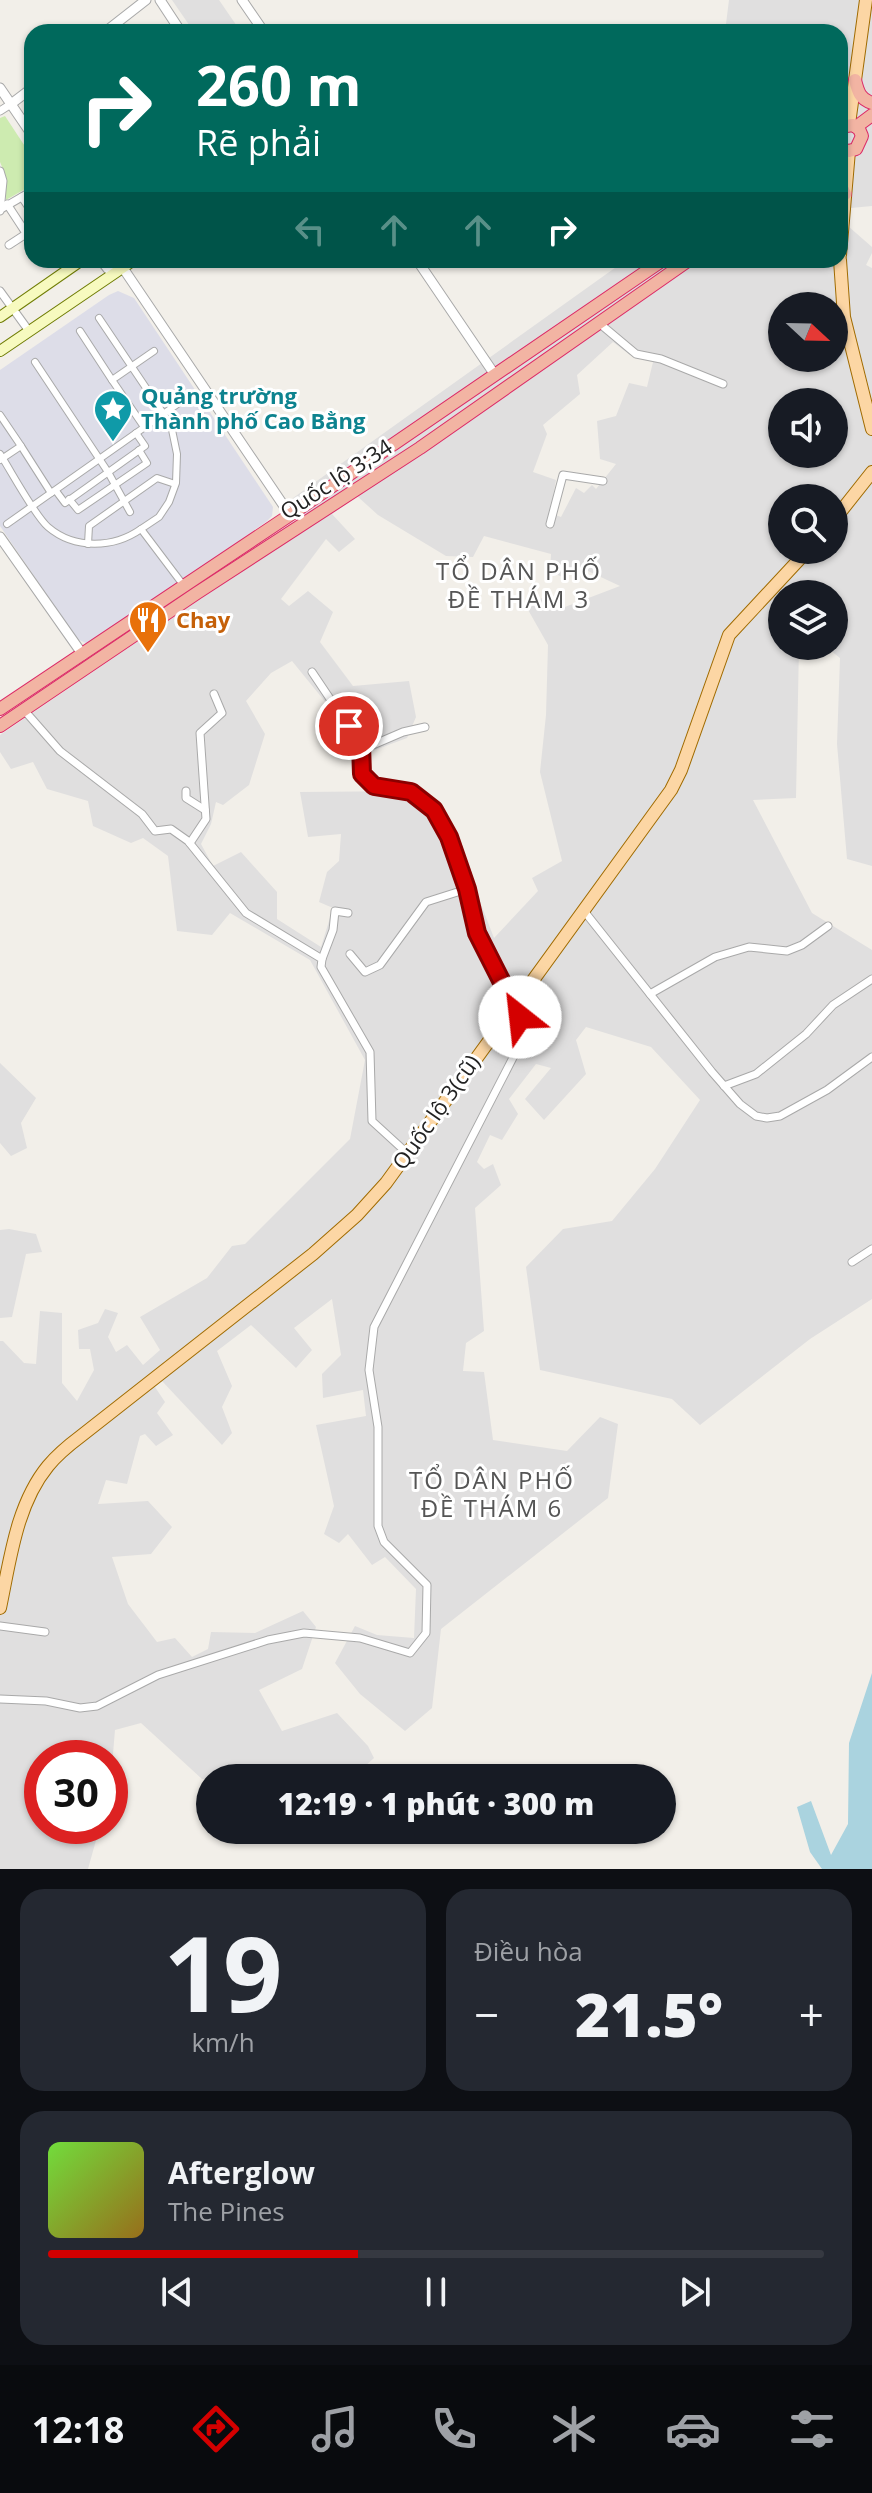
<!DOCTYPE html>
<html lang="vi">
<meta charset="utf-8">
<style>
:root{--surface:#171b24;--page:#242831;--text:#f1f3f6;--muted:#9ea1a6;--line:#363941;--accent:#d40000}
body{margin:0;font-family:"Open Sans",sans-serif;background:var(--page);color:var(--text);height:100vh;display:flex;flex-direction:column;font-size:30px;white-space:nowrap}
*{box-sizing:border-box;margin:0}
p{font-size:26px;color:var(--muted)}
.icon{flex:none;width:44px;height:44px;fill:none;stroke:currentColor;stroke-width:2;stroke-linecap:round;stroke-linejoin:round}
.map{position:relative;height:1869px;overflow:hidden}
.panel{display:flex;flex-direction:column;gap:20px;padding:20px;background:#0d0f14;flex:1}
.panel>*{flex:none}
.guide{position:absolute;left:24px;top:24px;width:824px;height:244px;border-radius:24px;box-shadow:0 2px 6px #0004;background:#00695c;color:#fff;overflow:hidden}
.needle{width:52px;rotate:112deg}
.tools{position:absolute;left:768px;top:292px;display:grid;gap:16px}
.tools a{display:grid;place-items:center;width:80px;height:80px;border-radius:50%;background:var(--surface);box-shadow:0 2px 6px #0004;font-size:40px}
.speed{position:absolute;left:24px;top:1740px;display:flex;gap:16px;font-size:40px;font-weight:700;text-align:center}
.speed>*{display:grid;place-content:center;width:104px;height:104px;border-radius:50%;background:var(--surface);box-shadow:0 2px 6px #0004;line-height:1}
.speed .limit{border:12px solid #d22;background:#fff;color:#111}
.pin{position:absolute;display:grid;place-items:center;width:68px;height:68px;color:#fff;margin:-34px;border:4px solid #fff;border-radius:50%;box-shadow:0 2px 8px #0007}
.me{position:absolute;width:88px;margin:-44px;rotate:331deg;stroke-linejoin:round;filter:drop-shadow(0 0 6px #0008)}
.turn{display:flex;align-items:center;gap:28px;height:168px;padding:0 40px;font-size:36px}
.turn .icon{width:104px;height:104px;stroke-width:2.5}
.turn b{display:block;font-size:56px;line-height:68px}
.lanes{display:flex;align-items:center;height:76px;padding:0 40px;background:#0003;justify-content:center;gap:40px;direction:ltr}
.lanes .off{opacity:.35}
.big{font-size:60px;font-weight:800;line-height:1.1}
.panel .tile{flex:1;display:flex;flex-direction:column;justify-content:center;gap:12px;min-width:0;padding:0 28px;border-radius:24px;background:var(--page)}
.panel .dial{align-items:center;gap:0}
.dial b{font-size:104px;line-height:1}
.song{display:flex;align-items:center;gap:24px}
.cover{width:96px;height:96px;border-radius:12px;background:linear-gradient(135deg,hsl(100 70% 55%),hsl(40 70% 35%))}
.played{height:8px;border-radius:4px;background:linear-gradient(90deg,var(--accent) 40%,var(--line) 40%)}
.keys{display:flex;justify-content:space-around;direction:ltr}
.heat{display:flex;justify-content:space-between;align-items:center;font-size:44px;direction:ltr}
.panel .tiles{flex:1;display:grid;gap:20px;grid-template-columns:1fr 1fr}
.tile:last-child{grid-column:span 2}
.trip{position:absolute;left:196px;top:1764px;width:480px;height:80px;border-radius:40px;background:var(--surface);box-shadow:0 2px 6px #0004;font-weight:800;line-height:80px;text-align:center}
.tab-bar{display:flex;height:128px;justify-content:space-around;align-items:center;background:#090b0e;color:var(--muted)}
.tab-bar .icon{width:56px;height:56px}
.tab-bar .current{color:var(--accent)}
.tab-bar b{font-size:36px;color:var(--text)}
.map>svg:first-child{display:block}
.residential{fill:#e0dfdf;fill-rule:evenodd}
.grass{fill:#cdebb0}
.plaza{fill:#dddde8}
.water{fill:#aad3df}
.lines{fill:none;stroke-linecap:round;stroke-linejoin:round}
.pedestrian-casing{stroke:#a9a9a9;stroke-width:8}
.minor-casing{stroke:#a9a9a9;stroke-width:9}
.tertiary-casing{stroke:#a9a9a9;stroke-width:11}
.secondary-casing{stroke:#707d05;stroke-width:12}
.primary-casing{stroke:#a06b00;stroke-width:14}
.trunk-casing{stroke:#dc2a67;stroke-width:14}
.pedestrian{stroke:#fff;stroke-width:6}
.minor{stroke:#fff;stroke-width:7}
.tertiary{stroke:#fff;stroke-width:9}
.secondary{stroke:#f7fabf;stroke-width:10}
.primary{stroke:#fcd6a4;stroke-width:12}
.trunk{stroke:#f2b4a3;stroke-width:12}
.route-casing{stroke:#8a0000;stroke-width:20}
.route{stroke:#d40000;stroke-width:14}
.labels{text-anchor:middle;stroke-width:6;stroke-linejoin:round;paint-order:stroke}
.culture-label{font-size:22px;font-weight:bold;fill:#0d838f;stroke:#fff;text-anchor:start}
.street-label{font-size:22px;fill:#222;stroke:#fff}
.food-label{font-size:22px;font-weight:bold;fill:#c56008;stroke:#fff;text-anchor:start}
.neighbourhood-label{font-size:24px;letter-spacing:2px;fill:#555;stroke:#fff}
</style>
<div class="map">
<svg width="872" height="1869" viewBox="0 0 872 1869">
<rect width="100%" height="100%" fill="#f2efe9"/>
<g class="residential">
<path d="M 172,0 L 219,0 L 241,32 L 194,32 Z"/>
<path d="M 729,0 L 872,0 L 872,206 L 851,208 L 848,226 L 872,247 L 872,253 L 866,265 L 872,268 L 872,866 L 847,859 L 837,744 L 840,658 L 825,646 L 834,646 L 834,594 L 824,594 L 824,590 L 803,594 L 782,594 L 782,646 L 799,646 L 796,798 L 753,800 L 812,913 L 872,950 L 872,1299 L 810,1339 L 700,1425 L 672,1399 L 540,1370 L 526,1267 L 563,1229 L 612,1221 L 655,1169 L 700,1100 L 651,1047 L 586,1027 L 576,1040 L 586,1074 L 544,1120 L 525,1099 L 551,1068 L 536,1064 L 509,1099 L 518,1114 L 502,1140 L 490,1135 L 477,1162 L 484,1169 L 493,1164 L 501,1185 L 475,1208 L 484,1331 L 466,1343 L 463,1371 L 484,1372 L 493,1440 L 567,1451 L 600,1417 L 618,1424 L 608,1498 L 441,1629 L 432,1708 L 405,1731 L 360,1694 L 335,1663 L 355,1626 L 377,1635 L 414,1638 L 416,1589 L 385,1557 L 372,1565 L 348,1534 L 339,1543 L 324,1534 L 334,1506 L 316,1425 L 366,1416 L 363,1390 L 323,1398 L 322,1374 L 341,1355 L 332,1299 L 294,1328 L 312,1350 L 296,1368 L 251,1325 L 217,1351 L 232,1386 L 222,1407 L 232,1433 L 222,1445 L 162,1381 L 155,1387 L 165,1402 L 157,1413 L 173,1435 L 156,1446 L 145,1434 L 140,1436 L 127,1484 L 106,1480 L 98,1504 L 148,1501 L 172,1527 L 151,1554 L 112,1557 L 128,1604 L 157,1642 L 175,1638 L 192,1657 L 208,1649 L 211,1632 L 255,1633 L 303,1611 L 316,1627 L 302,1669 L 259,1690 L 282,1731 L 337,1713 L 368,1746 L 374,1758 L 363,1768 L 202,1779 L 141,1723 L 115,1730 L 110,1790 L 110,1758 L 42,1758 L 42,1826 L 100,1826 L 88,1869 L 0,1869 L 0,1341 L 3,1341 L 24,1363 L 36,1364 L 40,1311 L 62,1313 L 62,1383 L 77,1401 L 94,1370 L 90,1349 L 79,1349 L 78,1330 L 98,1323 L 105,1309 L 118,1313 L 108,1337 L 116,1352 L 127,1345 L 143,1365 L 160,1350 L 140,1317 L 207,1278 L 232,1246 L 245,1244 L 350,1139 L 365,1060 L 310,960 L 230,913 L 212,935 L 177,931 L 168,856 L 143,838 L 131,843 L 93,826 L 88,801 L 47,789 L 33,762 L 11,769 L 0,752 L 0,735 L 308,526 L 293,498 L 626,260 L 840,260 L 840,32 L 725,32 ZM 782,306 L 834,306 L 834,358 L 782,358 ZM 613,342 L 630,355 L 653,362 L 647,387 L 629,383 L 616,416 L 597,421 L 600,459 L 616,464 L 596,489 L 592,485 L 584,493 L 576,488 L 561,517 L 550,513 L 556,480 L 533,472 L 547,434 L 543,425 L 580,394 L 577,375 ZM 782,402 L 834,402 L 834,454 L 782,454 ZM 357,496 L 378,515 L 446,556 L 473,557 L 484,536 L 551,554 L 550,571 L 562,577 L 575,565 L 620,586 L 557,610 L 542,598 L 527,608 L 548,645 L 546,715 L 540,772 L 562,861 L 532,878 L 538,891 L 494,938 L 450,824 L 416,791 L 300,792 L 308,837 L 341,834 L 339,861 L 327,872 L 319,902 L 333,908 L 321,947 L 277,919 L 277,892 L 241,852 L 213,866 L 201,844 L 211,824 L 216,802 L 223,805 L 249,785 L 265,734 L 246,701 L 271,673 L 292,661 L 327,704 L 324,723 L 356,757 L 407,738 L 416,717 L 409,681 L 353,686 L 320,642 L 333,612 L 308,591 L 289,606 L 281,599 L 326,539 L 339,552 L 355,539 L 332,514 ZM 782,498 L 834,498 L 834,550 L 782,550 Z"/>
<path d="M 0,1063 L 36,1098 L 21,1123 L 27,1148 L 11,1156 L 0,1143 Z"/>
<path d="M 9,1229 L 36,1234 L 42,1252 L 26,1254 L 12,1317 L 0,1318 L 0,1230 Z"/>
</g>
<path class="grass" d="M 5,116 L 32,157 L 32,185 L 6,200 L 5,174 L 0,162 L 0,118 Z"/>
<path class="plaza" d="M 118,291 L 134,298 L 273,507 L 272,516 L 266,522 L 94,642 L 88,644 L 77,639 L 0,526 L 0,370 L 109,295 Z"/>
<path class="water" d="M 872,1673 L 872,1869 L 822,1869 L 810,1852 L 797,1807 L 811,1801 L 831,1855 L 848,1824 L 849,1743 Z"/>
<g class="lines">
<g class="pedestrian-casing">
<g id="pedestrian">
<path d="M 99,318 L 171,425 L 177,454 L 176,483 L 169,502 L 159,517 L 141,529 L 184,586"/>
<path d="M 80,331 L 112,380"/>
<path d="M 35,362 L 108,472 L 130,512"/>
<path d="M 0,415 L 21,446 L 0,460"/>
<path d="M 144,427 L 112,380 L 154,351"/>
<path d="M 21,446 L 51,493 L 186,398"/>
<path d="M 0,454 C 11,471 35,516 48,527 C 75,550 114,548 141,529"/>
<path d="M 56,491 L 65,503 L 145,446 L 136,433"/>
<path d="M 69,499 L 78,510 L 147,463 L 139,450"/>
<path d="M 7,524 L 51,493"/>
<path d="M 88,544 L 89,526 L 157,478 L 175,484"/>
</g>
</g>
<g class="minor-casing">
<g id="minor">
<path d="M 0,111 L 11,104"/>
<path d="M 0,171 L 3,181 L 0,211"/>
<path d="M 22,197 L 32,212"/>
<path d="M 7,204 L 26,233"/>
<path d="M 1,209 L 32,191"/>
<path d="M 9,245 L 32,230"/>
<path d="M 0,291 L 29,331"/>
<path d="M 599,323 L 636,354 L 661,359 L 723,384"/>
<path d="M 550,524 L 563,475 L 603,481"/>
<path d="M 312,672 L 361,745 L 362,774 C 384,795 393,782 413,793 C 446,811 455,856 467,889"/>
<path d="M 24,710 L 60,751 L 142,814 L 155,831 L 171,829 L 188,841 L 246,913 L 322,959 L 321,967 L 370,1052 L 372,1121 L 407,1153"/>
<path d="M 361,750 L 403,732 L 425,727"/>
<path d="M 186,791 L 186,798 L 205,810"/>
<path d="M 190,843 L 206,819 L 200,733 L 222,713 L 214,694"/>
<path d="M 584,911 L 712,1072 L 740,1104 L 756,1116 L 767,1118 L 780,1116 L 827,1090 L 872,1057"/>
<path d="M 350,954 L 365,972 L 380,965 L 426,902 L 467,889 L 477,933 L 513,1004"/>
<path d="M 322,959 L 333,930 L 335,911 L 348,913"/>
<path d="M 650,994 L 715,957 L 749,947 L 787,951 L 802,945 L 828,926"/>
<path d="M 724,1086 L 756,1074 L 806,1034 L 833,1005 L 872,979"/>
<path d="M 852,1262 L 872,1249"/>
<path d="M 0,1626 L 45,1632"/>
<path d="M 0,1699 L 46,1701 L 80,1708 L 97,1706 L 158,1675 L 268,1640 L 304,1633 L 360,1638 L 410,1653 L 426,1633 L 427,1585 L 384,1542 L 378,1526 L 378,1427 L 369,1370 L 374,1327 L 518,1048 L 522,1024 L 520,1017 L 509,1010"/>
</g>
</g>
<g class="tertiary-casing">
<g id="tertiary">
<path d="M 160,0 L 181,32"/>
<path d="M 242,0 L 264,32"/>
<path d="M 105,32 L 146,0"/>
<path d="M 0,88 L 32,135"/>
<path d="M 11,104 L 32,88"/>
<path d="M 101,260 L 108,269 L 120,269"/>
<path d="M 417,260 L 495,375"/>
<path d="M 123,268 L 290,515"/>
<path d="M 0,537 L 83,655"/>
</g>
</g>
<g class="secondary-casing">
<g id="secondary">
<path d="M 0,317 L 82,260"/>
<path d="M 0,351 L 134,260"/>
</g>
</g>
<g class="primary-casing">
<g id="primary">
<path d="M 849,124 L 866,0"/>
<path d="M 840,255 L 849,151"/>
<path d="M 840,260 L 844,317 L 872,429"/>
<path d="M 834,520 L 872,472"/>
<path d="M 0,1608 C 10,1561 16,1505 48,1466 C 57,1455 69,1445 81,1436 L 313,1254 L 357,1215 L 386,1183 L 671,790 L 681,770 L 729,635 L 808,550"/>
</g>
</g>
<g class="trunk-casing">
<g id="trunk">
<path d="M 855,80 C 858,92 860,99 872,103"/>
<path d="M 840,127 L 853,125 L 859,129 L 862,136 L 856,149 L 849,151 L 840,149"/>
<path d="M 856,127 L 872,115"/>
<path d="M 840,184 L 845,194"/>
<path d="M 0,709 L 290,515 L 663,260"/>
<path d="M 0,726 L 197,593 L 420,448 L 689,260"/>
</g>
</g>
<use href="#pedestrian" class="pedestrian"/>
<use href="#minor" class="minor"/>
<use href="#tertiary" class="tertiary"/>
<use href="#secondary" class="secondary"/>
<use href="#primary" class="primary"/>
<use href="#trunk" class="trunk"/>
</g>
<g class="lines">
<g class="route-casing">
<path id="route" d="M 349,726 L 361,745 L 362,774 L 374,786 L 411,792 L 434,810 L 449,837 L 467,889 L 477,933 L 513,1004 L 509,1010 L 520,1017"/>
</g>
<use href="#route" class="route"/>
</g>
<defs>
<g id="sight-pin" transform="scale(2)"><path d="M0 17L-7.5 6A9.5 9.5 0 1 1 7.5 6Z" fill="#0f9aa8" stroke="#fff"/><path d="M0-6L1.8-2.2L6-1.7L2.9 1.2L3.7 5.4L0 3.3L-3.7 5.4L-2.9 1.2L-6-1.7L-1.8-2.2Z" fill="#fff"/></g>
<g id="restaurant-pin" transform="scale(2)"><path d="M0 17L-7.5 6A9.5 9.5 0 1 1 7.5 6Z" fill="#e8710a" stroke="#fff"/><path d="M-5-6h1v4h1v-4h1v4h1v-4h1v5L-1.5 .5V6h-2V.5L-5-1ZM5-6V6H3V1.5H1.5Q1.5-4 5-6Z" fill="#fff"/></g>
</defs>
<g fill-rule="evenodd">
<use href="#sight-pin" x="113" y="409"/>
<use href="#restaurant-pin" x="148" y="620"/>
</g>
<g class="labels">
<g class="culture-label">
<text x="141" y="404">Quảng trường<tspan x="141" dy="25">Thành phố Cao Bằng</tspan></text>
</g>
<g class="street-label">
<text transform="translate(336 479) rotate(-33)" y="8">Quốc lộ 3;34</text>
<text transform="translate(436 1112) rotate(-55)" y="8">Quốc lộ 3(cũ)</text>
</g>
<g class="food-label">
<text x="176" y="628">Chay</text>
</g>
<g class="neighbourhood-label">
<text x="519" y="580">TỔ DÂN PHỐ<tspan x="519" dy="28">ĐỀ THÁM 3</tspan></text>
<text x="492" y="1489">TỔ DÂN PHỐ<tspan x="492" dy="28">ĐỀ THÁM 6</tspan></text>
</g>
</g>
</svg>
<div class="tools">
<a><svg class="needle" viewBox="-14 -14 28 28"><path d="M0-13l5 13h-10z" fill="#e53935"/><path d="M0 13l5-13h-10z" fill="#9ea1a6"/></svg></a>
<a><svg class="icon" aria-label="sound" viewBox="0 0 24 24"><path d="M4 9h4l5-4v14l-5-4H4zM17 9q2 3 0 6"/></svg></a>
<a><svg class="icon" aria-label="search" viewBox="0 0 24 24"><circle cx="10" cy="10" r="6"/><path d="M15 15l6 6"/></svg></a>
<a><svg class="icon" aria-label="layers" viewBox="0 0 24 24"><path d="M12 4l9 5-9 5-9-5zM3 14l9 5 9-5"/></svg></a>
</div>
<div class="speed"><div class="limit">30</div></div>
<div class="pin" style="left:349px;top:726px;background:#d93025"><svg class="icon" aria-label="arrive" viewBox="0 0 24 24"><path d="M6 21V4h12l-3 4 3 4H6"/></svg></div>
<svg class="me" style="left:520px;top:1017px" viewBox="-20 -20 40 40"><circle r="19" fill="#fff"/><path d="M0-13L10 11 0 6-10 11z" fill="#d40000"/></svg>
<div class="trip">12:19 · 1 phút · 300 m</div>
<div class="guide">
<div class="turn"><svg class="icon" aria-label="right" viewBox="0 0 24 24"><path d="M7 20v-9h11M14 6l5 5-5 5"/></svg><div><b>260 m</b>Rẽ phải</div></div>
<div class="lanes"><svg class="icon off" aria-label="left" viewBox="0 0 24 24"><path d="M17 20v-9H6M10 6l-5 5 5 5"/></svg><svg class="icon off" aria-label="ahead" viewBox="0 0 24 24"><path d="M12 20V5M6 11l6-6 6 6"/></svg><svg class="icon off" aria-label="ahead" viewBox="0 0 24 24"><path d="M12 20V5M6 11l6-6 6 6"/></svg><svg class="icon" aria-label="right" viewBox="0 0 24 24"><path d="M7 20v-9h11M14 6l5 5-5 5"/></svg></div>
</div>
</div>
<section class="panel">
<div class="tiles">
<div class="tile dial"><b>19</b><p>km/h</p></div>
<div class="tile"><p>Điều hòa</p>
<div class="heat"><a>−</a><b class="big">21.5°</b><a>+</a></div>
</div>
<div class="tile">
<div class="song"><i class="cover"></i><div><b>Afterglow</b><p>The Pines</p></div></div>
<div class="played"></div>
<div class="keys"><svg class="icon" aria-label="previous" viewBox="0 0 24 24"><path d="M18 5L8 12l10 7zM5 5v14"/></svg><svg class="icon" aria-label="pause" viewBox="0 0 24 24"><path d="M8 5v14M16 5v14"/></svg><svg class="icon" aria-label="next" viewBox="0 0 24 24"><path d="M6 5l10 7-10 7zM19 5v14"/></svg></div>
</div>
</div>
</section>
<nav class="tab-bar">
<b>12:18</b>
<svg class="icon current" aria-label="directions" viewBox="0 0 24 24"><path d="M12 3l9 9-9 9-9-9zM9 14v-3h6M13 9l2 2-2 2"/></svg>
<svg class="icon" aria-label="music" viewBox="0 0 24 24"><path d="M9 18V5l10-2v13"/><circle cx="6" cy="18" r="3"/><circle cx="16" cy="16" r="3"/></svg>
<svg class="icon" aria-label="phone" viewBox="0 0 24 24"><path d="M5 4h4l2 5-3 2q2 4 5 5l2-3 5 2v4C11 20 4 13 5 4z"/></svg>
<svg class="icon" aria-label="climate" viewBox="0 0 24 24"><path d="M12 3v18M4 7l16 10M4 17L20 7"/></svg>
<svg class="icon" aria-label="car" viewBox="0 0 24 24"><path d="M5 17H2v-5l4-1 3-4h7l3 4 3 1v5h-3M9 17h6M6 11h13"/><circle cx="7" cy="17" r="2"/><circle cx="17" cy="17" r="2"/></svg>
<svg class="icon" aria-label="filters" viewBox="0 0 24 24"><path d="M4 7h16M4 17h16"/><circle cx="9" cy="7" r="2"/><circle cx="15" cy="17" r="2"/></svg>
</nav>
